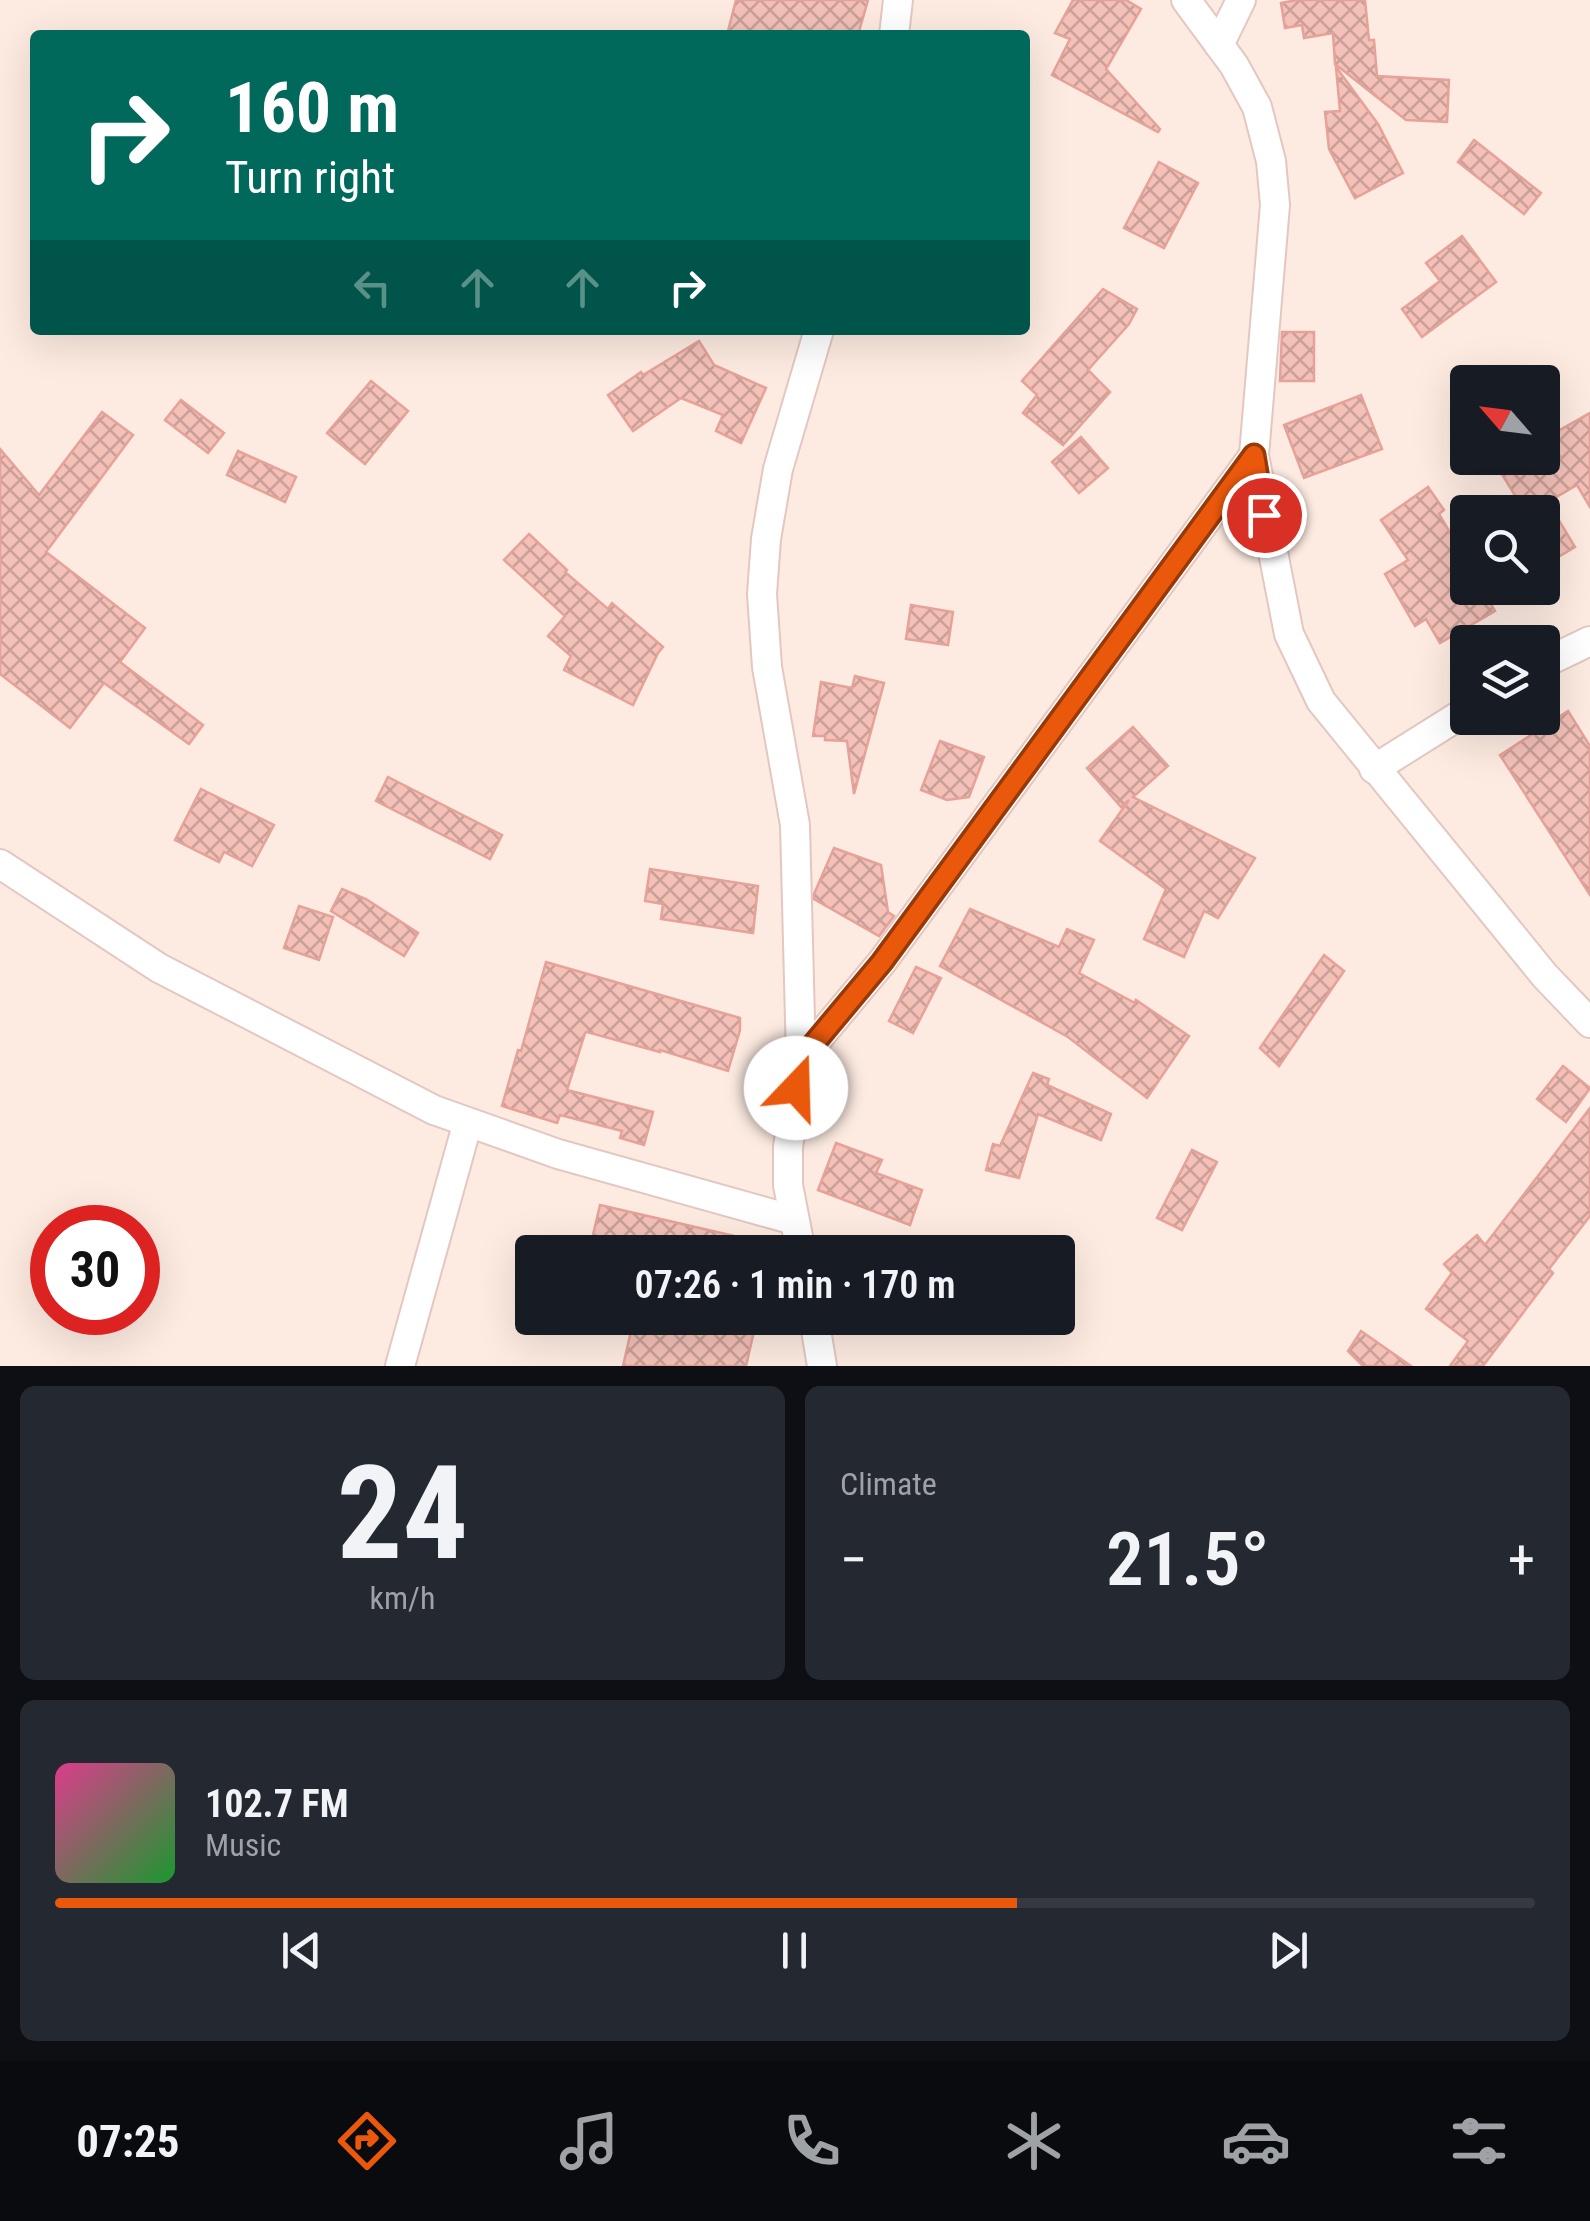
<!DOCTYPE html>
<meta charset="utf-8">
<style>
:root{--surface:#171b24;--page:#242831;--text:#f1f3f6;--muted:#9ea1a6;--line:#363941;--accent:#ea580c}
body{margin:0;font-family:"Roboto Condensed",sans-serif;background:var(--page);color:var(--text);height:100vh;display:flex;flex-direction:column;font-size:38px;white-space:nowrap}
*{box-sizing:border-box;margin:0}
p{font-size:32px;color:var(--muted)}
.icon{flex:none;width:55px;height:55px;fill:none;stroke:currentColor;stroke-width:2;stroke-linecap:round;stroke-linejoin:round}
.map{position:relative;height:1366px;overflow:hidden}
.drawer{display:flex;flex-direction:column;gap:20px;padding:20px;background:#0d0f14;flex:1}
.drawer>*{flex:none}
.top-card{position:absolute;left:30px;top:30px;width:1000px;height:305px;border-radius:10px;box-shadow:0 10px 40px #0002;background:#00695c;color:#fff;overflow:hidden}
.needle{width:65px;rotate:298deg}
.buttons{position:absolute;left:1450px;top:365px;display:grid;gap:20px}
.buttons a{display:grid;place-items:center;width:110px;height:110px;border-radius:10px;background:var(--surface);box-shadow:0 10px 40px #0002;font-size:50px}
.speed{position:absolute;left:30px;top:1205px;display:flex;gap:20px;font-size:50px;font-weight:700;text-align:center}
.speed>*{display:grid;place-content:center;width:130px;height:130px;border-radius:50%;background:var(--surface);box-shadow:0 10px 40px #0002;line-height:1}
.speed .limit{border:15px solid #d22;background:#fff;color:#111}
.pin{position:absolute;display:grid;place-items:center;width:85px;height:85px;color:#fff;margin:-42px;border:5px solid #fff;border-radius:50%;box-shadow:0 2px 10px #0007}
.me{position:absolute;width:110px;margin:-55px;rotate:21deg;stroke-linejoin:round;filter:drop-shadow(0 0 8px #0008)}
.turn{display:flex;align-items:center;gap:35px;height:210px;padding:0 30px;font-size:45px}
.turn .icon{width:130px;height:130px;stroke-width:2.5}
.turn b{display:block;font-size:70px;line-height:85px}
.lanes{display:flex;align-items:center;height:95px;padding:0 30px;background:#0003;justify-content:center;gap:50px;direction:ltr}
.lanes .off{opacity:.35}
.big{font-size:75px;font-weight:600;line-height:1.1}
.drawer .card{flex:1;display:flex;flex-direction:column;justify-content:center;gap:15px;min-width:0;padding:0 35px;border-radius:15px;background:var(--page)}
.drawer .dial{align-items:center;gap:0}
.dial b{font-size:130px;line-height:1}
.song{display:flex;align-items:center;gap:30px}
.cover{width:120px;height:120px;border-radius:15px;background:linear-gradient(135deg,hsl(330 70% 55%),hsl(130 70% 35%))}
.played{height:10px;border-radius:5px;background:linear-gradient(90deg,var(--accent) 65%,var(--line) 65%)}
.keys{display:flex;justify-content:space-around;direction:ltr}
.heat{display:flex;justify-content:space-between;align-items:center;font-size:55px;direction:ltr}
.drawer .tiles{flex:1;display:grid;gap:20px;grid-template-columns:1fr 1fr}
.card:last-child{grid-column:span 2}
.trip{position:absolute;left:515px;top:1235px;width:560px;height:100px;border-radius:10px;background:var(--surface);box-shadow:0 10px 40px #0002;font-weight:600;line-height:100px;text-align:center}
.dock{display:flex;height:160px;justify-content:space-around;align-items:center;background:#090b0e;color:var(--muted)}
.dock .icon{width:70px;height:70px}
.dock .on{color:var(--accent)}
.dock b{font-size:45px;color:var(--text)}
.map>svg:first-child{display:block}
.building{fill:url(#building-cross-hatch);stroke:#e6a298;stroke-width:2.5}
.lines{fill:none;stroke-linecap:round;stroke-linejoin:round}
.street-casing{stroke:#e3c7c0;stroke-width:32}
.street{stroke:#fff;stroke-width:28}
.route-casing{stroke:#983908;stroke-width:25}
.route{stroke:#ea580c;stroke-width:18}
</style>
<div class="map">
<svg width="1590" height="1366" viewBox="0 0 1590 1366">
<defs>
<pattern id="building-cross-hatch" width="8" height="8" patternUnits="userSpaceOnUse" patternTransform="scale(2.5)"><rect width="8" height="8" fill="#f3c1b8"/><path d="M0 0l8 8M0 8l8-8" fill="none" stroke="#c99f97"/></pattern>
</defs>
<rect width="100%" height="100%" fill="#fdebe1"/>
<g class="building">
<path d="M 736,0 L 868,0 L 858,35 L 727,35 Z"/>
<path d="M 1073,0 L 1126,0 L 1141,9 L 1106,69 L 1160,129 L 1158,132 L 1052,75 L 1070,39 L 1055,33 Z"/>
<path d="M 1297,0 L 1365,0 L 1369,40 L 1374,40 L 1377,76 L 1449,80 L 1447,122 L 1406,120 L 1335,64 L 1333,33 L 1304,38 L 1302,25 L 1285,28 L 1281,3 Z"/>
<path d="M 1336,67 L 1378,124 L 1403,173 L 1355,198 L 1329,149 L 1325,112 L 1340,111 Z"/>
<path d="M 1474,140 L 1541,193 L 1524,214 L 1458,162 Z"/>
<path d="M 1159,162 L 1198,183 L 1164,248 L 1124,228 Z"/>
<path d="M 1462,236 L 1496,282 L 1422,337 L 1402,309 L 1440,281 L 1426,263 Z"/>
<path d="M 1103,289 L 1137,309 L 1129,324 L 1088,370 L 1110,392 L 1063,445 L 1023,413 L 1037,395 L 1022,381 Z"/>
<path d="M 1282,332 L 1314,332 L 1314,381 L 1280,381 Z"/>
<path d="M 699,341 L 714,365 L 766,388 L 741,443 L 716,431 L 723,415 L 681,398 L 633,431 L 608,395 L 641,372 L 643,375 Z"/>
<path d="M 371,381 L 408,411 L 365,464 L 327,433 Z"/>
<path d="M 1361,395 L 1382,449 L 1304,478 L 1284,425 Z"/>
<path d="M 181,400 L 224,433 L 208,453 L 165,420 Z"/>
<path d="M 102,412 L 133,435 L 46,552 L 145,628 L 120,662 L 203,725 L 189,744 L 104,683 L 70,728 L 0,674 L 0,449 L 39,495 Z"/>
<path d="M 1590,413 L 1590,507 L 1577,485 L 1548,502 L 1575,547 L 1553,560 L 1542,543 L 1542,512 L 1525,512 L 1497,466 L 1512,458 L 1561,458 L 1549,436 Z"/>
<path d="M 1081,437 L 1108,468 L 1079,493 L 1052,462 Z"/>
<path d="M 238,451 L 296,477 L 285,502 L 227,475 Z"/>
<path d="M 1428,487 L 1444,510 L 1439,514 L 1468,563 L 1468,588 L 1482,588 L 1495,611 L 1440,643 L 1426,619 L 1415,626 L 1385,574 L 1408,560 L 1381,520 Z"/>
<path d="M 529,534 L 567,570 L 565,572 L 608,609 L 612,603 L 663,647 L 658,653 L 633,705 L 564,670 L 571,656 L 548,636 L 565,616 L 504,560 Z"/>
<path d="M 911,605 L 953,612 L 948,645 L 906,639 Z"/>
<path d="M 855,676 L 884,683 L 854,794 L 847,741 L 825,740 L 825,736 L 813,736 L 821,682 L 852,688 Z"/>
<path d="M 1568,711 L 1590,746 L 1590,895 L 1500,755 Z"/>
<path d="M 1133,727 L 1168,766 L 1133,797 L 1255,858 L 1218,918 L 1204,911 L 1184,957 L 1144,939 L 1166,889 L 1100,841 L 1129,800 L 1121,807 L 1087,768 Z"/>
<path d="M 940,741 L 984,757 L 969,797 L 947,800 L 921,790 Z"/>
<path d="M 388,777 L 502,835 L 490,859 L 376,801 Z"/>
<path d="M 201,789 L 274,825 L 252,866 L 224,852 L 219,862 L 175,840 Z"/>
<path d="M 834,848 L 881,865 L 888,912 L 894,916 L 879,936 L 814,899 L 814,894 Z"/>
<path d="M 650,869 L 758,886 L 753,933 L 661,919 L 663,904 L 645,901 Z"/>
<path d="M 342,889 L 366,899 L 418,933 L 404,956 L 331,911 Z"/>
<path d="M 299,906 L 333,917 L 319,960 L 284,948 Z"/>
<path d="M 970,909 L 1059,947 L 1067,929 L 1094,940 L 1079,973 L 1135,1003 L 1136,1000 L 1189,1036 L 1147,1098 L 1068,1037 L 940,966 Z"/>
<path d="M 1324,955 L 1344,971 L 1279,1066 L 1260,1048 Z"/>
<path d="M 546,962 L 740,1018 L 740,1030 L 728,1071 L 660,1050 L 660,1052 L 587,1032 L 585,1033 L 567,1090 L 653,1112 L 644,1145 L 620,1138 L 622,1131 L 560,1115 L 557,1123 L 502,1106 L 518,1050 L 521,1051 Z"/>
<path d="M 916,967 L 941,978 L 913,1033 L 889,1021 Z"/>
<path d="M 1563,1066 L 1590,1088 L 1566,1122 L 1537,1099 Z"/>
<path d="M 1033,1073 L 1049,1079 L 1047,1085 L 1111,1114 L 1101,1140 L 1038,1114 L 1019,1178 L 986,1170 L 993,1144 L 1000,1146 Z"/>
<path d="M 1590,1108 L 1590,1216 L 1549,1269 L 1553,1273 L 1483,1366 L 1450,1366 L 1468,1341 L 1426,1309 L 1452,1273 L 1444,1264 L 1477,1235 L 1485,1245 Z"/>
<path d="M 836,1143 L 882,1160 L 876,1173 L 922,1190 L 910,1225 L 818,1190 Z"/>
<path d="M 1192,1150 L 1217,1162 L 1182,1230 L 1157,1218 Z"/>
<path d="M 600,1205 L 756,1241 L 755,1252 L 589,1252 Z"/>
<path d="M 634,1318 L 757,1318 L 746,1366 L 623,1366 Z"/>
<path d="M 1361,1331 L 1411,1366 L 1363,1366 L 1348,1351 Z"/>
</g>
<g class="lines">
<g class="street-casing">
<g id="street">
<path d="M 1186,0 L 1234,65 L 1257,107 L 1271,161 L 1275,205 L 1254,455 L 1289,634 L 1321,701 L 1545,976 L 1590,1023"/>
<path d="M 894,35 L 898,0"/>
<path d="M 1219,45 L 1241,0"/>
<path d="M 1542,664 L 1590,641"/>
<path d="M 1374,769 L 1468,710"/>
<path d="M 0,864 L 159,968 L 434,1110 L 558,1154 L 794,1220"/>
<path d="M 801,1059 L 882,962 L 1254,455"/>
<path d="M 801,1252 L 788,1185 L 788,1147 L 801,1059 L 795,825 L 767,667 L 762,594 L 766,539 L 778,469 L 819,330"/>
<path d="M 814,1318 L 822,1366"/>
<path d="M 400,1366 L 464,1136"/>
</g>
</g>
<use href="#street" class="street"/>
</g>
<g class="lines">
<g class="route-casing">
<path id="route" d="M 796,1088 L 801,1059 L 882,962 L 1254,455 L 1264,515"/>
</g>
<use href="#route" class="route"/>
</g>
</svg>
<div class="buttons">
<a><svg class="needle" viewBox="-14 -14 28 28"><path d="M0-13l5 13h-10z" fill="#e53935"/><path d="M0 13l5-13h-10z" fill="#9ea1a6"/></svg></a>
<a><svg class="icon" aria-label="search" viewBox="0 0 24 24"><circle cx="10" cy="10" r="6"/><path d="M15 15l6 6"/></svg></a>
<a><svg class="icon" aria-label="layers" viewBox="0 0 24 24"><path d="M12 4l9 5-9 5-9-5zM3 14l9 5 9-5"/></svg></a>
</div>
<div class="speed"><div class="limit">30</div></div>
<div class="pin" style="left:1264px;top:515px;background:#d93025"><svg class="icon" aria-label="arrive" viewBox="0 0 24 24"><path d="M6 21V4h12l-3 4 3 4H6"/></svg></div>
<svg class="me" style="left:796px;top:1088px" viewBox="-20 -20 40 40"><circle r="19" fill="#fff"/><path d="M0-13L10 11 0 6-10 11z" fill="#ea580c"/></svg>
<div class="trip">07:26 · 1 min · 170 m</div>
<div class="top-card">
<div class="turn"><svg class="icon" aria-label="right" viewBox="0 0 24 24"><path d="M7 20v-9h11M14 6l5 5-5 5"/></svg><div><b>160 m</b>Turn right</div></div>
<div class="lanes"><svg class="icon off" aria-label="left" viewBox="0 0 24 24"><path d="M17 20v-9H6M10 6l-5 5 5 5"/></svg><svg class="icon off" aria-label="ahead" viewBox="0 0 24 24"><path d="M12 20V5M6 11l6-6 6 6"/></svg><svg class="icon off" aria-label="ahead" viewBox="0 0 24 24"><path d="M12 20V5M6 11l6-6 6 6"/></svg><svg class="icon" aria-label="right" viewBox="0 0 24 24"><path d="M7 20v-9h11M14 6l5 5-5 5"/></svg></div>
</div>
</div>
<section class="drawer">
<div class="tiles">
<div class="card dial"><b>24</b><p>km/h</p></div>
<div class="card"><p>Climate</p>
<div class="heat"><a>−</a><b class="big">21.5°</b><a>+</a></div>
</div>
<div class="card">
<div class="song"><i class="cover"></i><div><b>102.7 FM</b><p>Music</p></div></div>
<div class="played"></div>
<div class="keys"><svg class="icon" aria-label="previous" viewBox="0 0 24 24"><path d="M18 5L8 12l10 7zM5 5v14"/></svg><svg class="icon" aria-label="pause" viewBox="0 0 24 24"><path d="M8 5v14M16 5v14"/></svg><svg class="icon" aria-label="next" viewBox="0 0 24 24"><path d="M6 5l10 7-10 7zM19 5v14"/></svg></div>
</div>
</div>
</section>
<nav class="dock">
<b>07:25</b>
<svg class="icon on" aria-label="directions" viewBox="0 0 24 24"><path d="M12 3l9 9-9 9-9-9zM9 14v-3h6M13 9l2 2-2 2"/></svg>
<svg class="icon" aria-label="music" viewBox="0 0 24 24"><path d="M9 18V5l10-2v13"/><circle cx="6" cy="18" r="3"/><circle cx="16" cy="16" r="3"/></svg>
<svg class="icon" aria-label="phone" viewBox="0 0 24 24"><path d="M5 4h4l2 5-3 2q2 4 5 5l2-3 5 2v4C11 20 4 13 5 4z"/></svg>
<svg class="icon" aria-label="climate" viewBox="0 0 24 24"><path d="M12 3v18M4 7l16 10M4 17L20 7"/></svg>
<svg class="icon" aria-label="car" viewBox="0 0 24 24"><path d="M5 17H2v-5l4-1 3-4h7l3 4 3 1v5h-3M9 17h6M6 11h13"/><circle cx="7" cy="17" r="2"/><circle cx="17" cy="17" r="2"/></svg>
<svg class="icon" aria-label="filters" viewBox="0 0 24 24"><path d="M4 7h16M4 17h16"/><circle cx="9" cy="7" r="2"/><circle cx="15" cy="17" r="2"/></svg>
</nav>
